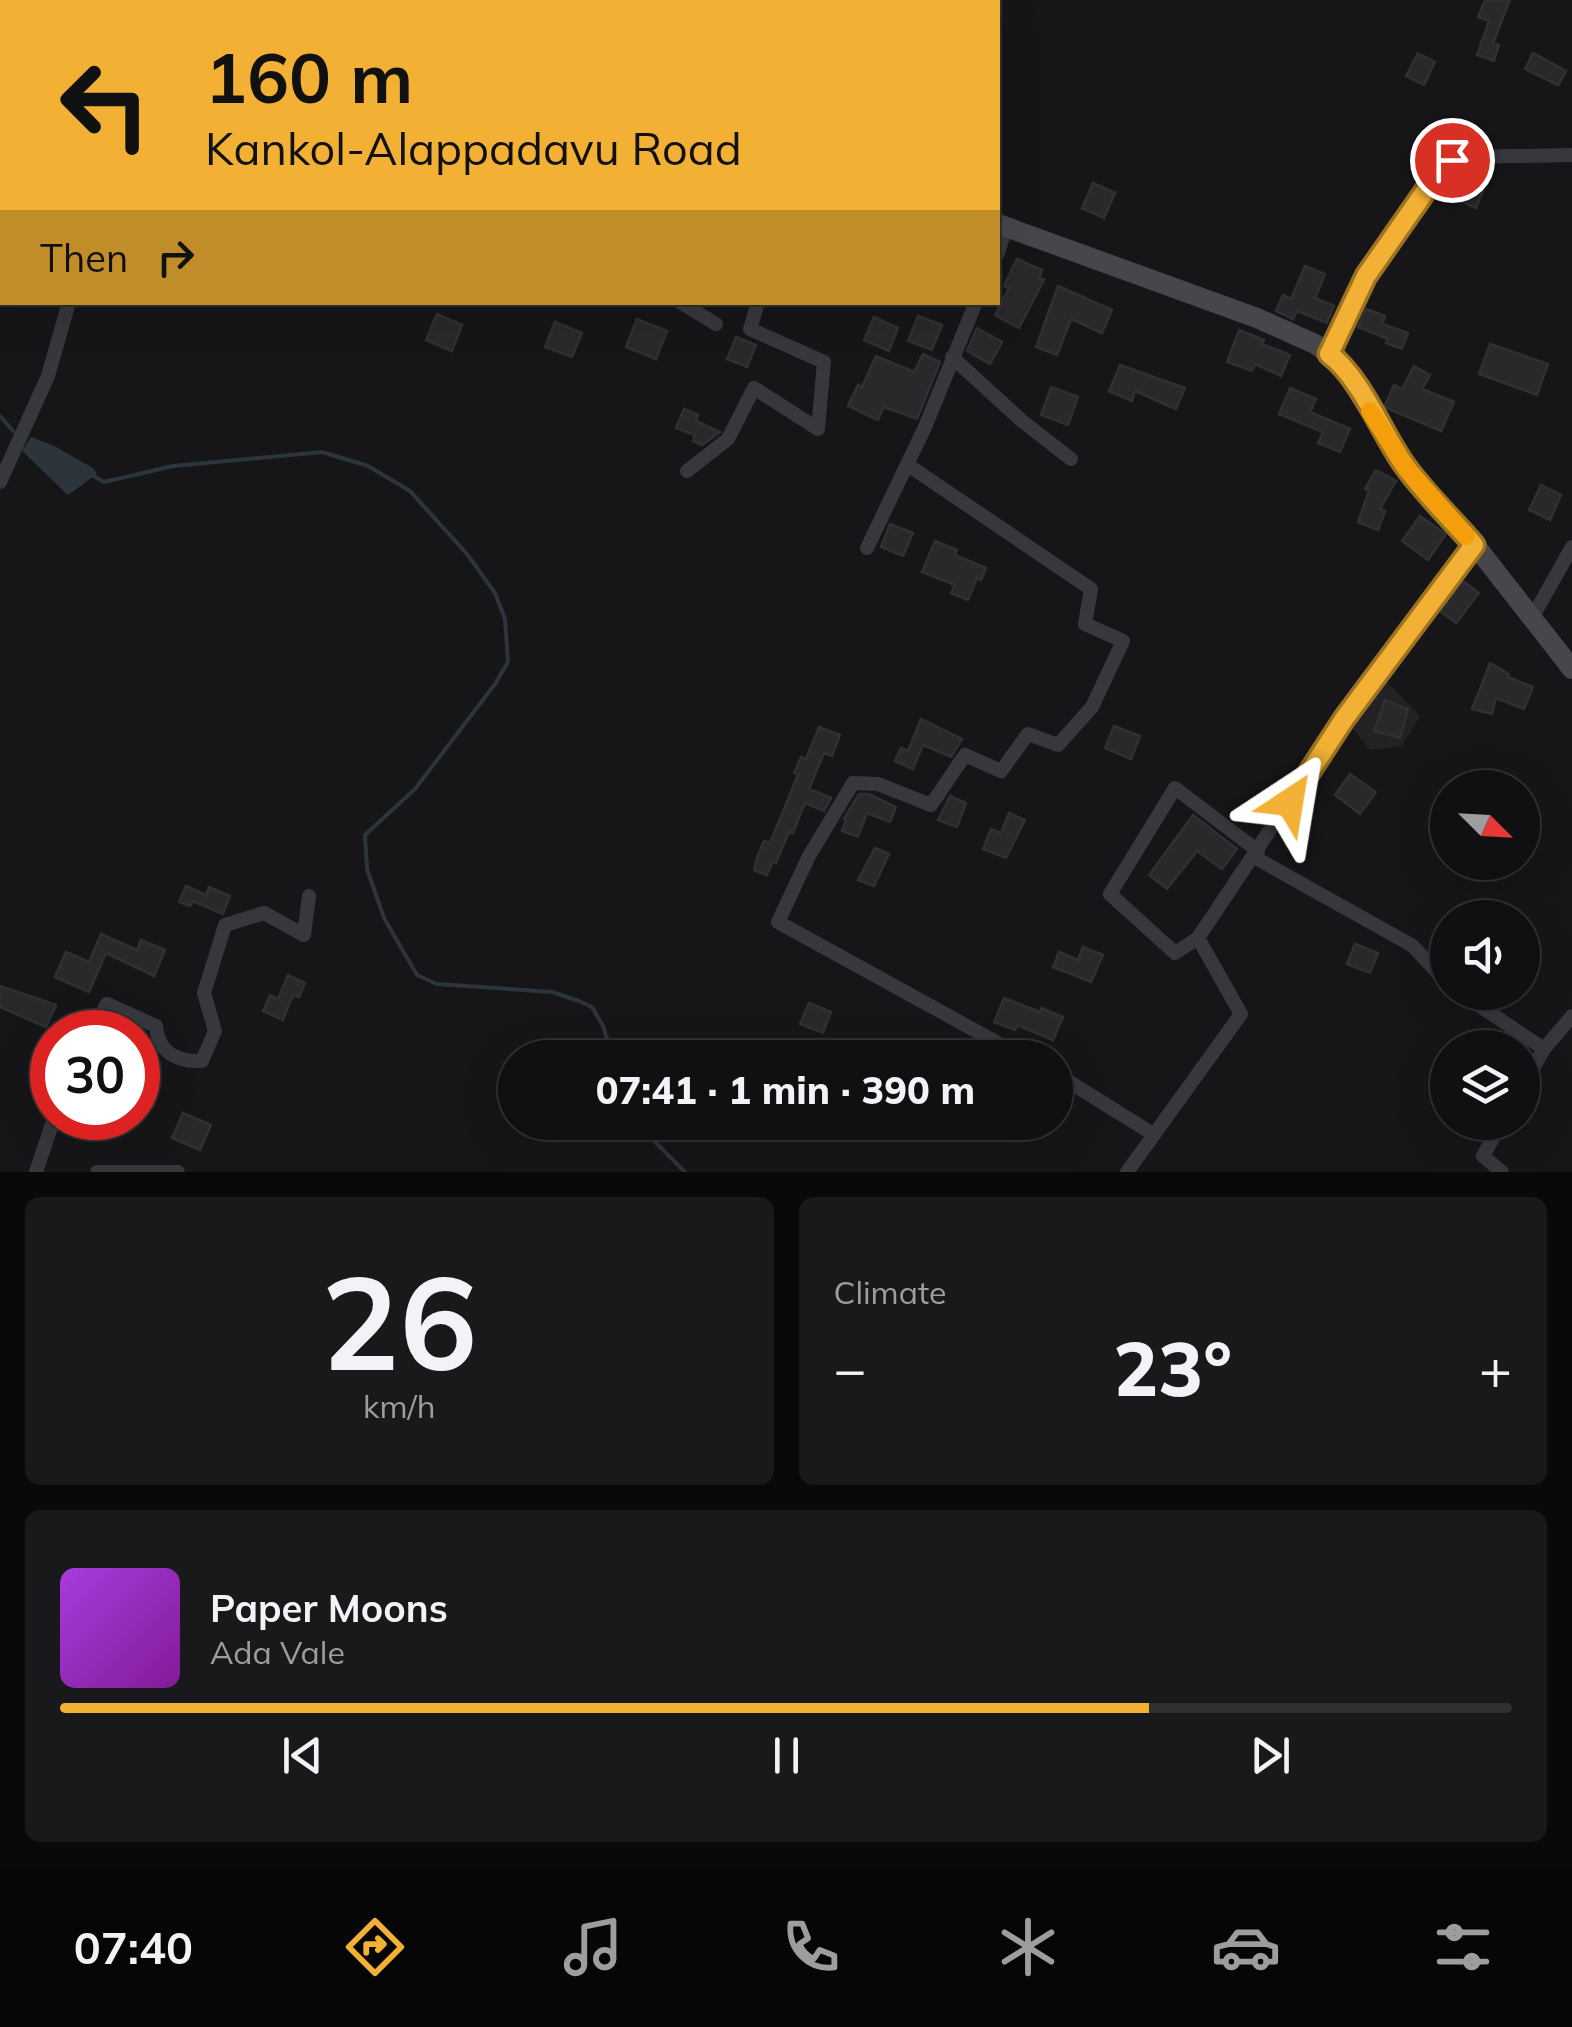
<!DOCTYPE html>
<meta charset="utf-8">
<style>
:root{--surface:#101012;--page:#19191b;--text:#f1f3f6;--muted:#9c9d9f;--line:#303032;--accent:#f2b134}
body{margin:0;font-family:Mulish,sans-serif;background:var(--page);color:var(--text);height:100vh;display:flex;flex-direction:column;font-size:38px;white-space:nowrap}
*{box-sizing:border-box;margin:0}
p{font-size:32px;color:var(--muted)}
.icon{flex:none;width:55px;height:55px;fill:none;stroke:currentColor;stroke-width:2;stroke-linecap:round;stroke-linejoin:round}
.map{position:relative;height:1172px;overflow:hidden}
.panel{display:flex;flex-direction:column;gap:25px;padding:25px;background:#09090a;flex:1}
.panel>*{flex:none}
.banner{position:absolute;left:0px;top:0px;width:1000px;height:305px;box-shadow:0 10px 40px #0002,0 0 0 2px var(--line);background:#f2b134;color:#111;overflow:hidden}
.needle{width:65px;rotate:114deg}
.controls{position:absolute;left:1430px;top:770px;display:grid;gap:20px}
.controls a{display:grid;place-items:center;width:110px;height:110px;border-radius:50%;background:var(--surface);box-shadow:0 10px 40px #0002,0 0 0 2px var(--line);font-size:50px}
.speed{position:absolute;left:30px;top:1010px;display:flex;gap:20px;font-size:50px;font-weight:700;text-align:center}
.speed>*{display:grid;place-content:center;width:130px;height:130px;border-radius:50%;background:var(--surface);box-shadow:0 10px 40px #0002,0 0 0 2px var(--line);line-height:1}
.speed .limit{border:15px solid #d22;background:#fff;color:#111}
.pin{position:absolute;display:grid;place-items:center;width:85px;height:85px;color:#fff;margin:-42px;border:5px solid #fff;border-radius:50%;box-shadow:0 2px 10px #0007}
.me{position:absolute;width:110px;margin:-55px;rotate:33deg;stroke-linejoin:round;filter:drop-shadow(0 0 8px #0008)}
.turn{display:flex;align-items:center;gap:35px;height:210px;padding:0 40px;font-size:45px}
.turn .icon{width:130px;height:130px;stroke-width:2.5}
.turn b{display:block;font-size:70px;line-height:85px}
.then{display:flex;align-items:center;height:95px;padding:0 40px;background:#0003;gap:20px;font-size:38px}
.big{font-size:75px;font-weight:800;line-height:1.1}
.panel .tile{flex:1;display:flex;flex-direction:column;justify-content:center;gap:15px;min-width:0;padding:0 35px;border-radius:15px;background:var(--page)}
.panel .dial{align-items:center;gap:0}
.dial b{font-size:130px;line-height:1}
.song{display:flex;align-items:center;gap:30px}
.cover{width:120px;height:120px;border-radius:15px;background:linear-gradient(135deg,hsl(280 70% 55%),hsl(290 70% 35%))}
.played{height:10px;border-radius:5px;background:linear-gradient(90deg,var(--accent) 75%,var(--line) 75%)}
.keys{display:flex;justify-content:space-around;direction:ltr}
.heat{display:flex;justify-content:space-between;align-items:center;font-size:55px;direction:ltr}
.panel .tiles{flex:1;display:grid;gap:25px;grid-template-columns:1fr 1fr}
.tile:last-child{grid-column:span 2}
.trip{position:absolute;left:498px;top:1040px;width:575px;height:100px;border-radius:50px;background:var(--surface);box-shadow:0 10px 40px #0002,0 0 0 2px var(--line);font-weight:800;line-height:100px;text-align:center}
.menu{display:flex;height:160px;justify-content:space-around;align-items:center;background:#060607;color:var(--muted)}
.menu .icon{width:70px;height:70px}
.menu .selected{color:var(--accent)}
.menu b{font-size:45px;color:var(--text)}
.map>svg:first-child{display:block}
.built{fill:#222225}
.water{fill:#2c353c}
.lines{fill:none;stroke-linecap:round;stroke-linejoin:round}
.stream{stroke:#2c353c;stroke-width:4}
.building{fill:#29292c;stroke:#303034;stroke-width:2.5}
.minor{stroke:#37383d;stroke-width:14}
.secondary{stroke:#45474d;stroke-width:20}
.route-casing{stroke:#9d7322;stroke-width:25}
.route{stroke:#f2b134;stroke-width:18}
.slow{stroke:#f59e0b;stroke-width:18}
</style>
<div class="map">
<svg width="1572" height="1172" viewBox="0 0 1572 1172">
<rect width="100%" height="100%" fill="#161618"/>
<path class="built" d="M 1384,679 L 1420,716 L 1402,746 L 1370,750 L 1348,723 Z"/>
<path class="water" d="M 31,437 L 54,446 L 93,468 L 97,474 L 68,495 L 22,451 Z"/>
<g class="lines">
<g class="stream">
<path d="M 0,416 L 13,431"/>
<path d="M 90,474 L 104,482 L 173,466 L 322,452 L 368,466 L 410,491 L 467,554 L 495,593 L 505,619 L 508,662 L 495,684 L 415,789 L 365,835 L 367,869 L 384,918 L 417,975 L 437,984 L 552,992 L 579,1001 L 592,1007 L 603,1026 L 613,1058"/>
<path d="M 642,1122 L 656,1143 L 685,1172"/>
</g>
</g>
<g class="building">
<path d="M 1485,0 L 1510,0 L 1493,43 L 1499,45 L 1494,61 L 1477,55 L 1489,21 L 1478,17 Z"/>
<path d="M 1418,53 L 1435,62 L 1424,85 L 1406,76 Z"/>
<path d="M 1533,53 L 1566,71 L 1558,85 L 1525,69 Z"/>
<path d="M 1463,168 L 1482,172 L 1477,189 L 1483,191 L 1476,208 L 1456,199 L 1464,179 L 1460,178 Z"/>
<path d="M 1093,183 L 1115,193 L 1104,218 L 1082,208 Z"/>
<path d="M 1017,259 L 1042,270 L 1039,278 L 1044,280 L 1019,328 L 995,315 L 1009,288 L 1004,286 Z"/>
<path d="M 1305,266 L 1325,274 L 1315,298 L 1334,306 L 1327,323 L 1297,311 L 1293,319 L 1276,311 L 1283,295 L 1291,299 Z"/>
<path d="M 1058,286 L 1112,310 L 1102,333 L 1071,319 L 1057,355 L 1036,347 Z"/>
<path d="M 1366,309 L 1385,316 L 1382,324 L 1408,333 L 1402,349 L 1386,343 L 1388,339 L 1358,327 Z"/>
<path d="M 437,314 L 462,325 L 452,351 L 426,340 Z"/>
<path d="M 918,316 L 942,325 L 932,350 L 908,341 Z"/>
<path d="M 874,317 L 898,328 L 889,351 L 864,340 Z"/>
<path d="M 637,319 L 667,331 L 656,359 L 626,347 Z"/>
<path d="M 555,322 L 582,333 L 572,357 L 545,347 Z"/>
<path d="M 977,328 L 1002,342 L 990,364 L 967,351 Z"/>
<path d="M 1239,330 L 1264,340 L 1262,344 L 1290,355 L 1281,376 L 1255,364 L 1252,371 L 1227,362 Z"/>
<path d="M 736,337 L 756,345 L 747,367 L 727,359 Z"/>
<path d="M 1490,344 L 1548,364 L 1537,395 L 1479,374 Z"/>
<path d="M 923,354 L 940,362 L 917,419 L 884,407 L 878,420 L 848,406 L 858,385 L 862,387 L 876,356 L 914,372 Z"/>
<path d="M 1120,365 L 1185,388 L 1176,409 L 1135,391 L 1132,401 L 1109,391 Z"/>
<path d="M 1414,366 L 1430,375 L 1422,389 L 1454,402 L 1441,431 L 1384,407 L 1394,385 L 1402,389 Z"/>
<path d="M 1051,387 L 1078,397 L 1068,425 L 1041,415 Z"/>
<path d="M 1290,388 L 1316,399 L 1310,412 L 1350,429 L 1340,452 L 1318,443 L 1323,432 L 1279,414 Z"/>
<path d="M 684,409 L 698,415 L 696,421 L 720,432 L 702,445 L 693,441 L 695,435 L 676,428 Z"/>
<path d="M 1376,470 L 1396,481 L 1380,509 L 1385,511 L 1378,530 L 1358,522 L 1369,491 L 1365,489 Z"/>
<path d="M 1541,485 L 1561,495 L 1550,520 L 1529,510 Z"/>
<path d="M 1420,516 L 1446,534 L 1428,560 L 1402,541 Z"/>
<path d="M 890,524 L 913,533 L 903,556 L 881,547 Z"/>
<path d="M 935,541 L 957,550 L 955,555 L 986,568 L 981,580 L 977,578 L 968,600 L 951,593 L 955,585 L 922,572 Z"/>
<path d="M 1463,581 L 1479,593 L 1456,623 L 1440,611 Z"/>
<path d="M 1490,663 L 1509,674 L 1508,677 L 1533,687 L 1524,709 L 1496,698 L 1492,714 L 1472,709 Z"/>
<path d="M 1385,700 L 1408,709 L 1400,738 L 1374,731 Z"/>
<path d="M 921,719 L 962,739 L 951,757 L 923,745 L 913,769 L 895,761 L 901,748 L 908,751 Z"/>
<path d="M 1114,726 L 1140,736 L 1131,759 L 1105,748 Z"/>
<path d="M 819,727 L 840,735 L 832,756 L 824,753 L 809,789 L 831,798 L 824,811 L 805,803 L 793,833 L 789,832 L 776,863 L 773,861 L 767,875 L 754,870 L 758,855 L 764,841 L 770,843 L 798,775 L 794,773 L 801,757 L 806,759 Z"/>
<path d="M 1350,774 L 1376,792 L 1360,814 L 1335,795 Z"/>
<path d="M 859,794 L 869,794 L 896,807 L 890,822 L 867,813 L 858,837 L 842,831 L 846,820 L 844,819 Z"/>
<path d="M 950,796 L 966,803 L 957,827 L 938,820 Z"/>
<path d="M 1009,813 L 1025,820 L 1006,858 L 983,849 L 991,829 L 1001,833 Z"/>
<path d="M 1193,815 L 1237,849 L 1222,869 L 1197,851 L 1167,889 L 1149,875 Z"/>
<path d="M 875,848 L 889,854 L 874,886 L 858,880 Z"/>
<path d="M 186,886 L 206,895 L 209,887 L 230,896 L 223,914 L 193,901 L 190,906 L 179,902 Z"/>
<path d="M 101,934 L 137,950 L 141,940 L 165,950 L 154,976 L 106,953 L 89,992 L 55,977 L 66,952 L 89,962 Z"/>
<path d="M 1355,944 L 1378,953 L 1370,973 L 1347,964 Z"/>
<path d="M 1083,947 L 1103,955 L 1091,982 L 1053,967 L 1059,952 L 1078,960 Z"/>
<path d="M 288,975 L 305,983 L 299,997 L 293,995 L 283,1020 L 263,1011 L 270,995 L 278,999 Z"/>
<path d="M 0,986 L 56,1005 L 46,1027 L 0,1007 Z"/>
<path d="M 1004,998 L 1040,1012 L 1041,1008 L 1063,1017 L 1053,1040 L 1017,1025 L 1015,1030 L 994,1022 Z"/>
<path d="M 809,1003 L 831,1012 L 823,1033 L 800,1024 Z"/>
<path d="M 183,1113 L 211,1125 L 200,1150 L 172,1138 Z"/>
</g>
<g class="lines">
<g class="minor">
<path d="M 5,0 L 10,2"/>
<path d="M 66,0 L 69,2"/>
<path d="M 195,2 L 196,0"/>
<path d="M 339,2 L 339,0"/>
<path d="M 540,2 L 542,0"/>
<path d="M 843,2 L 844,0"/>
<path d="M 0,30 L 2,25"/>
<path d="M 998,253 L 1006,227"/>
<path d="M 680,302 L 716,324"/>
<path d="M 1329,354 L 1366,275 L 1440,170 L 1452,160 L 1464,157 L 1572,155"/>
<path d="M 952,357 L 1022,421 L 1071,459"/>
<path d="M 908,465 L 1091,589 L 1085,624 L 1123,641 L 1092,707 L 1058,745 L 1028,734 L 1001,771 L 965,755 L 931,805 L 878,784 L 853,783 L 809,856 L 778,922 L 1025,1058"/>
<path d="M 687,471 L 728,439 L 754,388 L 818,429 L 824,362 L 750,329 L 758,302"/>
<path d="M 0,482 L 48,376 L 69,302"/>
<path d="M 867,548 L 925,427 L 976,302"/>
<path d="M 1532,618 L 1572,547"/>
<path d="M 1254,857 L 1413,946 L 1448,984"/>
<path d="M 1198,938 L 1175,953 L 1110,894 L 1175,788 L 1258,851"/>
<path d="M 1459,992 L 1544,1049 L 1572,1016"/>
<path d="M 93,1032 L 107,1004 L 156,1026 C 158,1052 177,1062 202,1061 L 215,1031 L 204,993 L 225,925 L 264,913 L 304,935 L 309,896"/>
<path d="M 1055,1073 L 1153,1134"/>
<path d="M 1522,1087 L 1544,1049"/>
<path d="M 1502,1122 L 1483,1156 L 1502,1172"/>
<path d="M 36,1172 L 54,1118"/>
<path d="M 97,1172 L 178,1172"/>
<path d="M 1127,1172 L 1241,1014 L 1198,938 L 1344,719 L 1475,545"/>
</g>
<g class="secondary">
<path d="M 630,0 L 632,2"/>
<path d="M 998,224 L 1257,318 L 1315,344 L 1339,361 L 1406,469 L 1475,545 L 1572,669"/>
</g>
</g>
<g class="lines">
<g class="route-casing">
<path id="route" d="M 1290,802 L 1344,719 L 1474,545 C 1451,518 1423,492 1403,463 C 1381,431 1360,377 1329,354 L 1366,276 L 1440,170 L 1452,160"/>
</g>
<use href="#route" class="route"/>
<path class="slow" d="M 1370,411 L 1406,468 L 1466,536"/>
</g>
</svg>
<div class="controls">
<a><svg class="needle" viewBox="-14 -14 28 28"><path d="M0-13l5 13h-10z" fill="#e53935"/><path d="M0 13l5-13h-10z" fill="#9c9d9f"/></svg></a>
<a><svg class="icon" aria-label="sound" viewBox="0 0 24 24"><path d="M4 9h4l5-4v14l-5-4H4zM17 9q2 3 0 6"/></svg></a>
<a><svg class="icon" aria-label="layers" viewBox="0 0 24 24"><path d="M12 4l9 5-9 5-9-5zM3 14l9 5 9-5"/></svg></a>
</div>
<div class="speed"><div class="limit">30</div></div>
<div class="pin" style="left:1452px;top:160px;background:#d93025"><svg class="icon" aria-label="arrive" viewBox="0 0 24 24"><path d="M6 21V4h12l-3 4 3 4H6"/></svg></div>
<svg class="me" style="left:1290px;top:802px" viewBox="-20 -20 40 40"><path d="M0-17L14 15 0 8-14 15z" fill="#f2b134" stroke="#fff" stroke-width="4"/></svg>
<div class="trip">07:41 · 1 min · 390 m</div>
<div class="banner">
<div class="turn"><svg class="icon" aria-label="left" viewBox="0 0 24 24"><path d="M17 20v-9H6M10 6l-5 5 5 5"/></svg><div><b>160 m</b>Kankol-Alappadavu Road</div></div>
<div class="then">Then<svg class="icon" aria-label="right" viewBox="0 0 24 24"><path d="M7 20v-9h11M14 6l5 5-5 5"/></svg></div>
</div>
</div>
<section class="panel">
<div class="tiles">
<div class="tile dial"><b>26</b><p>km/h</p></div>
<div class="tile"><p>Climate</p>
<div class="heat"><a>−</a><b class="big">23°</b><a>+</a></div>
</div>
<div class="tile">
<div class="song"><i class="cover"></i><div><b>Paper Moons</b><p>Ada Vale</p></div></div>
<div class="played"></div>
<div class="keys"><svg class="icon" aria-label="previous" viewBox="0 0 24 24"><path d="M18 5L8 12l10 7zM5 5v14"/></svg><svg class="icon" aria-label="pause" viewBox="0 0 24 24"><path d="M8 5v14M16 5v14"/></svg><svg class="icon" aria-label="next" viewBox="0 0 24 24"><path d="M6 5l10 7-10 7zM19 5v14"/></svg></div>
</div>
</div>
</section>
<nav class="menu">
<b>07:40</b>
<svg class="icon selected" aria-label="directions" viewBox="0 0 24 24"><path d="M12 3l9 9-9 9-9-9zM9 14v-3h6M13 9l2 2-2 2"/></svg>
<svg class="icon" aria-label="music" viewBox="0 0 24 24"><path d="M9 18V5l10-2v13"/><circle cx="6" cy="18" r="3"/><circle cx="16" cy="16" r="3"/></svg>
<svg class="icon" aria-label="phone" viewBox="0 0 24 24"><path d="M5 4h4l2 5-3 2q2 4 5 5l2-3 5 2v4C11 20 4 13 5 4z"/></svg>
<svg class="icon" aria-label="climate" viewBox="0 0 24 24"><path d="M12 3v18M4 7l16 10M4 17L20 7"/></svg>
<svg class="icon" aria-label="car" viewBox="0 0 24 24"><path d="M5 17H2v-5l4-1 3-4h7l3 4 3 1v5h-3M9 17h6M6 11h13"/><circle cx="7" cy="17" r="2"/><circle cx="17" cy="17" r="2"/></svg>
<svg class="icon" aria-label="filters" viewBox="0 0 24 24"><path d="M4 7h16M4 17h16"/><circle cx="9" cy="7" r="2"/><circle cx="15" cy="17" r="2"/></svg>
</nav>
